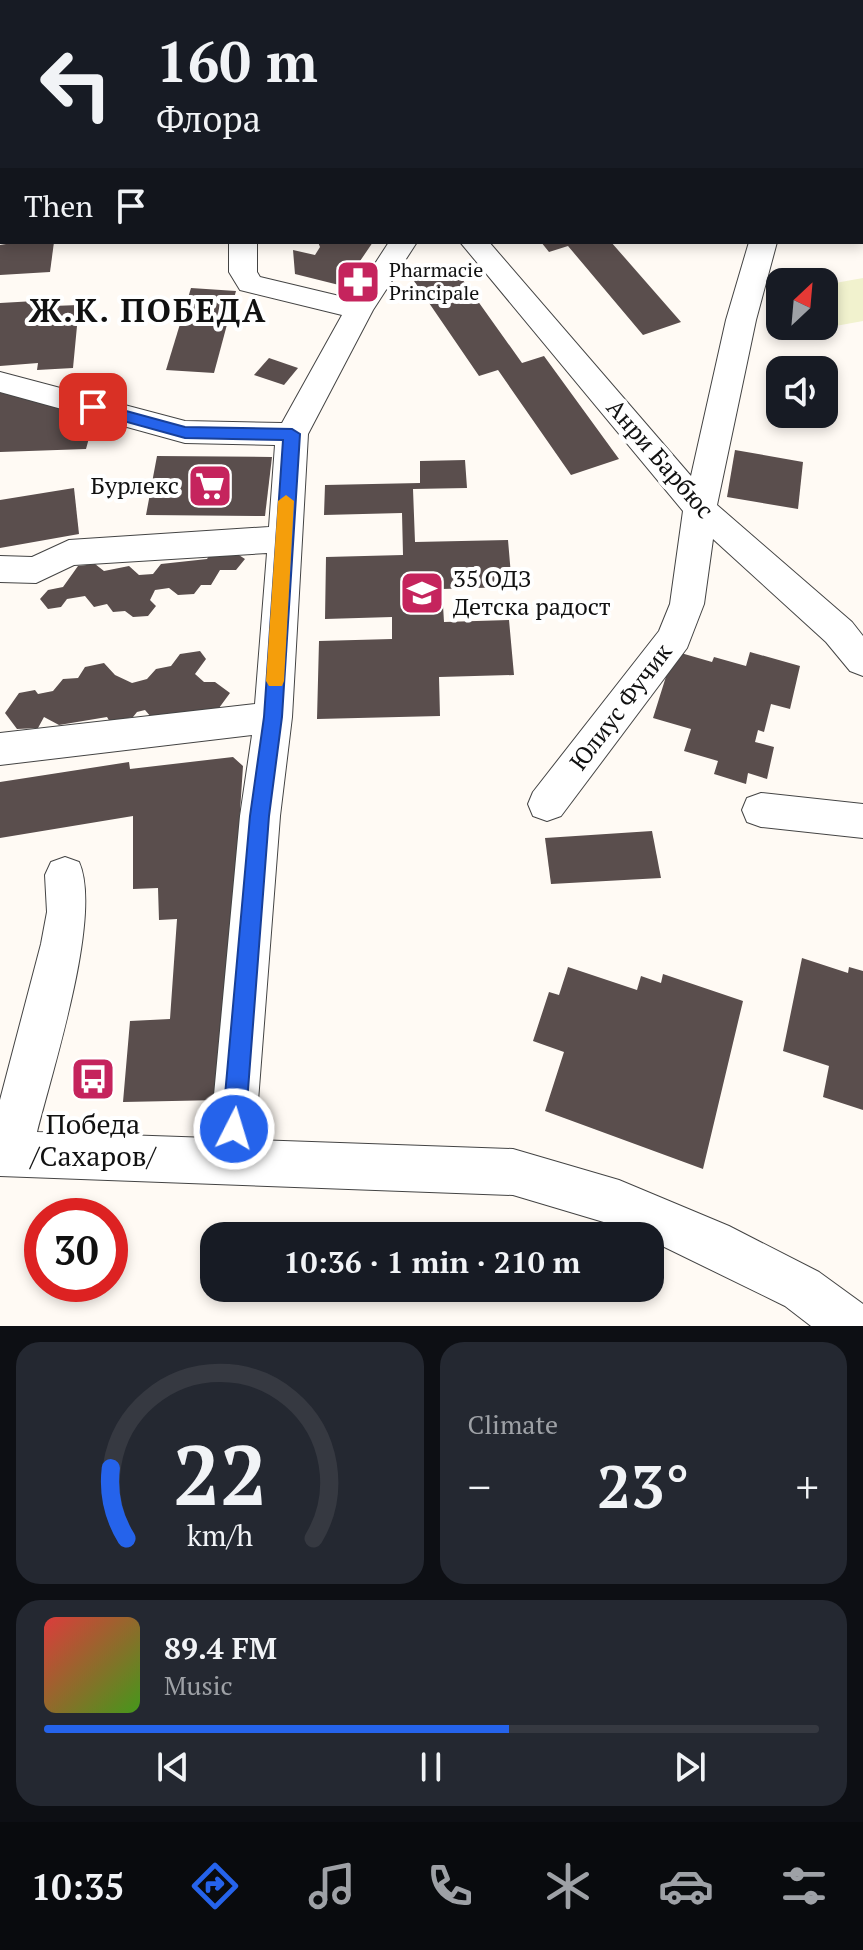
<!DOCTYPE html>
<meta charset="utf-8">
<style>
:root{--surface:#171b24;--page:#242831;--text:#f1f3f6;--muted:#9ea1a6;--line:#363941;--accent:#2563eb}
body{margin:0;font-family:"PT Serif",serif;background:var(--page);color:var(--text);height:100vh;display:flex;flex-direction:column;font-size:30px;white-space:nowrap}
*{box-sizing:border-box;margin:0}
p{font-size:26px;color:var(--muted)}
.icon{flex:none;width:44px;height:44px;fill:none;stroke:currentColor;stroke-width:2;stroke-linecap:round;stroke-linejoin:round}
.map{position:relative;height:1326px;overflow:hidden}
.details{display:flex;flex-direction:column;gap:16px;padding:16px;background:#0d0f14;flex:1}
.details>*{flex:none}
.top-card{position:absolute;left:0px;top:0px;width:864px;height:244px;box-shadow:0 4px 12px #0003;background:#171b24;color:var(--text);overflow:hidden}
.needle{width:52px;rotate:26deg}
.fabs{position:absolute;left:766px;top:268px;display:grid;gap:16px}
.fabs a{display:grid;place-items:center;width:72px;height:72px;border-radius:16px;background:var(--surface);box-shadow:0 4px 12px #0003;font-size:40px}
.speed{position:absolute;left:24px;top:1198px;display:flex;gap:16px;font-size:40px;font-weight:700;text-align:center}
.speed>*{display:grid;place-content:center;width:104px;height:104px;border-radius:50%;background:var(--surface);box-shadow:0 4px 12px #0003;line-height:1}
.speed .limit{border:12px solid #d22;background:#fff;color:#111}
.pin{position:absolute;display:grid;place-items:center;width:68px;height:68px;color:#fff;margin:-34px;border-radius:16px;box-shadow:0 4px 12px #0006}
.me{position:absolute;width:88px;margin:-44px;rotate:5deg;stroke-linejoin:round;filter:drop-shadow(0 0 6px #0008)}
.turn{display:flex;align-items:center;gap:28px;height:168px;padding:0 24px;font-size:36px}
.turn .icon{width:104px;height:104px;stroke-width:2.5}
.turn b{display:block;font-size:56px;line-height:68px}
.then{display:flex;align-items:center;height:76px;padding:0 24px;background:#0003;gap:16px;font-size:30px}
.big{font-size:60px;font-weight:700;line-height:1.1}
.details .widget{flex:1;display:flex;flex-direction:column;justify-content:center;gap:12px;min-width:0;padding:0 28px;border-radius:24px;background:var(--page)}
.details .dial{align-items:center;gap:0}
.dial svg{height:208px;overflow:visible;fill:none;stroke:var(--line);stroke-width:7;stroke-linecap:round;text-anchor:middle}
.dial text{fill:var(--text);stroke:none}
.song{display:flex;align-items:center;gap:24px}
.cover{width:96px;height:96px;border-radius:12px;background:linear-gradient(135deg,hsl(0 70% 55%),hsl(100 70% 35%))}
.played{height:8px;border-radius:4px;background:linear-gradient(90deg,var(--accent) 60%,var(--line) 60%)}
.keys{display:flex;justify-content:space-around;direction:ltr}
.heat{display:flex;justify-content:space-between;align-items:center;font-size:44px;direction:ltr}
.details .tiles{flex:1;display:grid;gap:16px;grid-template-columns:1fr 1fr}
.widget:last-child{grid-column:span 2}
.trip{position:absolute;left:200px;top:1222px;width:464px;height:80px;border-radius:24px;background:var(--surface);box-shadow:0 4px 12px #0003;font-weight:700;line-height:80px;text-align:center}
.tab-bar{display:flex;height:128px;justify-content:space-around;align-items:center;background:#090b0e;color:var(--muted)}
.tab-bar .icon{width:56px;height:56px}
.tab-bar .selected{color:var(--accent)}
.tab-bar b{font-size:36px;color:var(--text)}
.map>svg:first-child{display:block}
.industrial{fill:#ebe5ef}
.pitch{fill:#f1f2ce}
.building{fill:#5a4e4d}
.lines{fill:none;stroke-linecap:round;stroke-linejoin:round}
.minor-casing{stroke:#444;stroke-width:2}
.minor{fill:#fff;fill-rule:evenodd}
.route{fill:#2563eb;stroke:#184099;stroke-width:2}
.slow{fill:#f59e0b}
.labels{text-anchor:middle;stroke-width:8;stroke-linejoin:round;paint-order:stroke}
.far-poi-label{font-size:20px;fill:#111;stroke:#fff;text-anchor:start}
.street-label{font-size:24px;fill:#111;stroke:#fff}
.poi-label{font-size:24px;fill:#111;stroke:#fff;text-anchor:end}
.near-poi-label{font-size:28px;fill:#111;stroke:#fff}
.district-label{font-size:32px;font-weight:bold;letter-spacing:2px;fill:#111;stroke:#fff}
</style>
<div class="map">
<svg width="863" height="1326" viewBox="0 0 863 1326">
<rect width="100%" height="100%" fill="#fffaf4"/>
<path class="industrial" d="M 0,0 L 547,0 L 2,2 L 2,27 Z"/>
<path class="pitch" d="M 863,278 L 863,321 L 819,329 L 817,326 L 824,326 L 824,285 Z"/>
<g class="building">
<path d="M 18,242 L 54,242 L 50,272 L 0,275 L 0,245 Z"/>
<path d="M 318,242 L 373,242 L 343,286 L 295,274 L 293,250 L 315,255 L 320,247 Z"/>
<path d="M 541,242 L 611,242 L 681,322 L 643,335 L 568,246 L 549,252 Z"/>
<path d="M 455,269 L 522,363 L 544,356 L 619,459 L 571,475 L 498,370 L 479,376 L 414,281 Z"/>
<path d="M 191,288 L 236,291 L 214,373 L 166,370 Z"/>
<path d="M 53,300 L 53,306 L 79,305 L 73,368 L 37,370 L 38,363 L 0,366 L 0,303 Z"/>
<path d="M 269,358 L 298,368 L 284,385 L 254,375 Z"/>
<path d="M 0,391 L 82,411 L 77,427 L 92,427 L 86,449 L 0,452 Z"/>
<path d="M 735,450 L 803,462 L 798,509 L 727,497 Z"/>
<path d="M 157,456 L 272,457 L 265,516 L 146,515 Z"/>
<path d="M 465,460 L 467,488 L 413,489 L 415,542 L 508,540 L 512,587 L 442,589 L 444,622 L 509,620 L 514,675 L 439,677 L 440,716 L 317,719 L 319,641 L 392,639 L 392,617 L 325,619 L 326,557 L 403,555 L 402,513 L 324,515 L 325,485 L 420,483 L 420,461 Z"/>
<path d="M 74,488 L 79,534 L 0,548 L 0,500 Z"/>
<path d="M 228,548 L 245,559 L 236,570 L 220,570 L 211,585 L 201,585 L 194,594 L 178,595 L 169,588 L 155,590 L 150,600 L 156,606 L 148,616 L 133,617 L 125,611 L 113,612 L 107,604 L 94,607 L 85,596 L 67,599 L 61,607 L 48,609 L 40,599 L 48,590 L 63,587 L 78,566 L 95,564 L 104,571 L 129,566 L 139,575 L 153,574 L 161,564 L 207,559 L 214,549 Z"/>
<path d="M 200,651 L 206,659 L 195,674 L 204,682 L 215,682 L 230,693 L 219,708 L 151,717 L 145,710 L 137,712 L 133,717 L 110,722 L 107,717 L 59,725 L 44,717 L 38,728 L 17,729 L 5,713 L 19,693 L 35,690 L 38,694 L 53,691 L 63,679 L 78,678 L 85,667 L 104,663 L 115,675 L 132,683 L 147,679 L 156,669 L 171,666 L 180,654 Z"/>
<path d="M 674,651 L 712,662 L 714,657 L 746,666 L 750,652 L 800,666 L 790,709 L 771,704 L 764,732 L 758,730 L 755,742 L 774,747 L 767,779 L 748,773 L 746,784 L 714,774 L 718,761 L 684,751 L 691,729 L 653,718 Z"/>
<path d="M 233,757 L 243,766 L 221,1100 L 123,1102 L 130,1021 L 170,1019 L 177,919 L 159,920 L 158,888 L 133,889 L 133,816 L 0,838 L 0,782 L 129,762 L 130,769 Z"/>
<path d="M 652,831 L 661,878 L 551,884 L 545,838 Z"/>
<path d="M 802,958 L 848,973 L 849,967 L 863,971 L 863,1110 L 823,1097 L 829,1066 L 783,1051 Z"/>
<path d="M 568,967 L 637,990 L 641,976 L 661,983 L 663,974 L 743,1001 L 703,1169 L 545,1111 L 564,1052 L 533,1041 L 549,992 L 559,995 Z"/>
</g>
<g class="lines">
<g class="minor-casing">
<g id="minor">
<path d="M 0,8 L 2,9 L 2,23 L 0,22 Z"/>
<rect x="0" y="193" width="2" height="16"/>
<path d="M 229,242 L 257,242 L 257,272 L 260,277 L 352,299 L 389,242 L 417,242 L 373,310 L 308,434 L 292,717 L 280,816 L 255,1140 L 513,1149 L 619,1180 L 729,1226 L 819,1272 L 863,1304 L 863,1326 L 811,1326 L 785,1306 L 650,1240 L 650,1236 L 640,1236 L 617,1226 L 513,1195 L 0,1176 L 0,1100 L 41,944 L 47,912 L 45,875 L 51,862 L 65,857 L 79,862 C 103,915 52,1071 37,1132 L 210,1138 L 240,816 L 252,735 L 0,765 L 0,733 L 255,704 L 267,553 L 74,565 L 36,583 L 0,582 L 0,556 L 32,557 L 69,540 L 269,527 L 275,445 L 185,443 L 0,392 L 0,372 L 185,421 L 282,423 L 342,315 L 240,290 L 229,272 Z"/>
<path d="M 460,242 L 489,242 L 691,476 L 726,320 L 749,242 L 777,242 L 756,320 L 717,505 L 852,622 L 863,636 L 863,676 L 850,671 L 826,642 L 713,539 L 704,604 L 687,648 L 561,816 L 547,821 L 533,816 L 528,804 L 533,792 L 659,631 L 670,604 L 683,511 Z"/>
<path d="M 761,793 L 863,804 L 863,838 L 761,827 L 747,822 L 742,810 L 747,798 Z"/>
</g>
</g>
<use href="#minor" class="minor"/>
</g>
<path class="route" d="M 93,402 L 185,427 L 292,429 L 300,434 L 282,717 L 269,816 L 245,1129 L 242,1137 L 234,1140 L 226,1137 L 222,1129 L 250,816 L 264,717 L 283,440 L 185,438 L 87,411 L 85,407 Z"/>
<path class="slow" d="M 286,495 L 294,501 L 284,681 L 282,686 L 269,686 L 266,681 L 278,501 Z"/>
<defs>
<g id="pharmacy-square" transform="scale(2.3)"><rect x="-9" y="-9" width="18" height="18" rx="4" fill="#c5245d" stroke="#fff"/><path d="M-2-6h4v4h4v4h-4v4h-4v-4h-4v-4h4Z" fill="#fff"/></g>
<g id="supermarket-square" transform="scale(2.3)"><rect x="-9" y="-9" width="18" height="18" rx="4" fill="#c5245d" stroke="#fff"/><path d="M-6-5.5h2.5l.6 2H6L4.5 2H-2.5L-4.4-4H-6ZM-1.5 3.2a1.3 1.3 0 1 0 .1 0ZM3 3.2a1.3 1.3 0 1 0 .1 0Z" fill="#fff"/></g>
<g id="school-square" transform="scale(2.3)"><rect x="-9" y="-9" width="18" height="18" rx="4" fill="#c5245d" stroke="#fff"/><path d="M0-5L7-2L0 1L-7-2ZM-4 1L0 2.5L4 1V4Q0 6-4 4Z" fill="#fff"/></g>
<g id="bus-square" transform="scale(2.3)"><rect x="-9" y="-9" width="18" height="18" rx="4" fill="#c5245d" stroke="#fff"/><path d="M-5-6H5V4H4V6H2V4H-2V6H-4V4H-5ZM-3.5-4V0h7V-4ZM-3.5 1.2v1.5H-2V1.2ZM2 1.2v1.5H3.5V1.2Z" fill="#fff"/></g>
</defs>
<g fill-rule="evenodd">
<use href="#pharmacy-square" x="358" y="282"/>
<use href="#supermarket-square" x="210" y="486"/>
<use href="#school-square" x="422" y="593"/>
<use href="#bus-square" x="93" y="1079"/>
</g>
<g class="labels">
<g class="far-poi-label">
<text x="389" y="277">Pharmacie<tspan x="389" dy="23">Principale</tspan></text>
</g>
<g class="street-label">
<text transform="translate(660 459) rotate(49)" y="8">Анри Барбюс</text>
<text transform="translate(621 707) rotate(-53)" y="8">Юлиус Фучик</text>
</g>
<g class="poi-label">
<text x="179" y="494">Бурлекс</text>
<text x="453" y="587" text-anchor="start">35 ОДЗ<tspan x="453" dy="28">Детска радост</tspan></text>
</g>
<g class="near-poi-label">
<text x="93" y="1134">Победа<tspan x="93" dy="32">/Сахаров/</tspan></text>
</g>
<g class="district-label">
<text x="148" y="322">Ж.К. ПОБЕДА</text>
</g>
</g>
</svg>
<div class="fabs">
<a><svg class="needle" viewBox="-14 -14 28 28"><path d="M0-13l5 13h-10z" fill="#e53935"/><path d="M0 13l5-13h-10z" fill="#9ea1a6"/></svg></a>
<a><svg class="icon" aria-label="sound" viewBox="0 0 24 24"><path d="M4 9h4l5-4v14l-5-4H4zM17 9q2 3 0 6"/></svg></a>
</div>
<div class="speed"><div class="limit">30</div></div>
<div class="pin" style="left:93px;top:407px;background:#d93025"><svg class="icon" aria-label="arrive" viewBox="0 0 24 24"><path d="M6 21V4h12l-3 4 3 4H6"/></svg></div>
<svg class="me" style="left:234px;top:1129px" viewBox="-20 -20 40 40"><circle r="17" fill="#2563eb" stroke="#fff" stroke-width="3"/><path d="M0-11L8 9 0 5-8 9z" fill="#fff"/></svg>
<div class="trip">10:36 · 1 min · 210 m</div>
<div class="top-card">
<div class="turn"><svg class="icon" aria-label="left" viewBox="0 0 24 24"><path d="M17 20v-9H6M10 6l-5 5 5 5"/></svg><div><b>160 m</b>Флора</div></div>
<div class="then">Then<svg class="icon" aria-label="arrive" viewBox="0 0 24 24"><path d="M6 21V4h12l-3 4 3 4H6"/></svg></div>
</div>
</div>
<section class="details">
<div class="tiles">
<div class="widget dial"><svg viewBox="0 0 100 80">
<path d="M14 69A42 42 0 1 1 86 69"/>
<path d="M14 69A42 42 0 0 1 8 42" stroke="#2563eb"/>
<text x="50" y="56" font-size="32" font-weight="700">22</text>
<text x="50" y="72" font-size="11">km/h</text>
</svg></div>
<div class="widget"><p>Climate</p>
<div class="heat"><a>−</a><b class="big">23°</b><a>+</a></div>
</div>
<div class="widget">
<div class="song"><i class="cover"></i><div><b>89.4 FM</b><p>Music</p></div></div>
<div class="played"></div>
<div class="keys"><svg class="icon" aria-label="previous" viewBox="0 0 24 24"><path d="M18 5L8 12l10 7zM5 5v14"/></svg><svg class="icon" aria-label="pause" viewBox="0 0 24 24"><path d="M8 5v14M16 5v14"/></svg><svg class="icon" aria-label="next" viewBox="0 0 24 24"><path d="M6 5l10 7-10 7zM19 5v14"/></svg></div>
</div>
</div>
</section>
<nav class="tab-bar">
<b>10:35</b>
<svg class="icon selected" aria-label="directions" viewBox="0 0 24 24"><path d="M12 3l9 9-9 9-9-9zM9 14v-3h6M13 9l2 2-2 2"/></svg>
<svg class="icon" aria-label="music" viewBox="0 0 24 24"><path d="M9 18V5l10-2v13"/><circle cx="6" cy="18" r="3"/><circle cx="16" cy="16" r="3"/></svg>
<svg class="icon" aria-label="phone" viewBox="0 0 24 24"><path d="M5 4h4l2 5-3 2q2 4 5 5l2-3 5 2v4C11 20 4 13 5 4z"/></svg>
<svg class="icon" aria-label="climate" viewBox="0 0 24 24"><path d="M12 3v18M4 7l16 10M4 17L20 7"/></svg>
<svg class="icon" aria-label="car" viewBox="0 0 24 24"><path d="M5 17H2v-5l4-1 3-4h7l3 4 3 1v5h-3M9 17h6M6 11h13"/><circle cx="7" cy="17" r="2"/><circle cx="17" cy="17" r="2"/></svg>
<svg class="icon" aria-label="filters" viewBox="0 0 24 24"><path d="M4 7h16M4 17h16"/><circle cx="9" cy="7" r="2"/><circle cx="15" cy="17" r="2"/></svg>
</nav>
